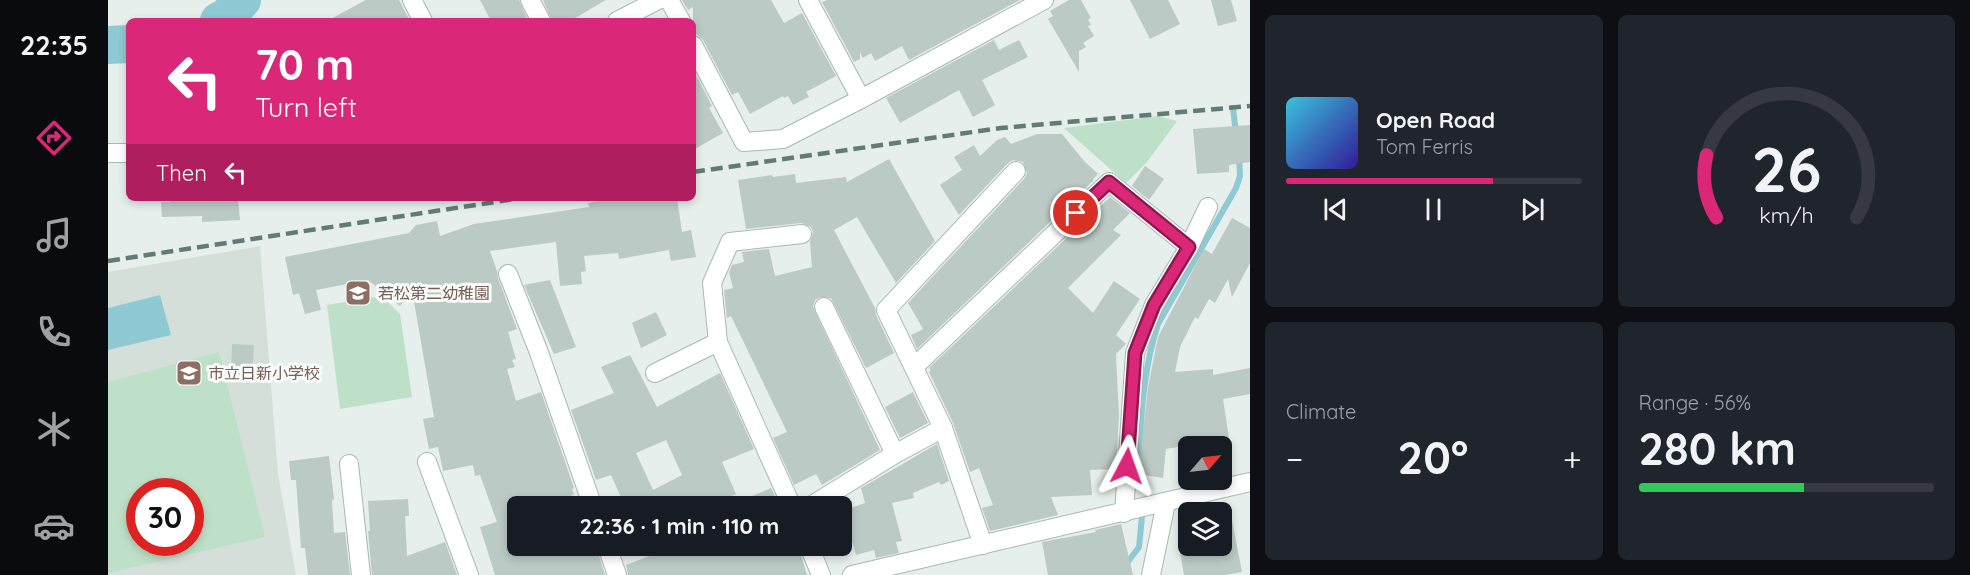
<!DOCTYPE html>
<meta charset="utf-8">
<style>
:root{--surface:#171b24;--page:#20242c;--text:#f1f3f6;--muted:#9ea1a6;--line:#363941;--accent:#db2777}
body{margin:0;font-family:Quicksand,"Noto Sans JP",sans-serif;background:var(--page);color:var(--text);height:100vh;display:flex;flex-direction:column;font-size:22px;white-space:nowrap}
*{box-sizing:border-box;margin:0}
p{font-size:20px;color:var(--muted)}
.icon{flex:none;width:33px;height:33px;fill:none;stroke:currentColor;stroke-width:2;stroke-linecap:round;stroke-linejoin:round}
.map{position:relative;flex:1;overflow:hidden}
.side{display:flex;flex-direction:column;gap:15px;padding:15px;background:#0d0f14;width:720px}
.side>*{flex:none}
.banner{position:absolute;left:18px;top:18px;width:570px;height:183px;border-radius:9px;box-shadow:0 3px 9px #0003;background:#db2777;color:#fff;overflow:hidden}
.needle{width:39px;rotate:62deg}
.fabs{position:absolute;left:1070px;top:436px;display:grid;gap:12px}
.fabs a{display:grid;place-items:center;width:54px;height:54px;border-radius:9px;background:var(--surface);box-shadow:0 3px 9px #0003;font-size:30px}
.speed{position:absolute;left:18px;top:478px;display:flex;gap:12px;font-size:30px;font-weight:700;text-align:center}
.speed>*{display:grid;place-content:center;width:78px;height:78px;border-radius:50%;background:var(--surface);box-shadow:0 3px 9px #0003;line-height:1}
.speed .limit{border:9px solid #d22;background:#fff;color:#111}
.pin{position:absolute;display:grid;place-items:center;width:51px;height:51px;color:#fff;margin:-26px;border:3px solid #fff;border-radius:50%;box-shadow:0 2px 6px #0007}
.me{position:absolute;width:66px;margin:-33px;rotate:4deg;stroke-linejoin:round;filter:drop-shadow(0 0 4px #0008)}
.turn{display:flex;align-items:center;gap:21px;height:126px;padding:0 30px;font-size:27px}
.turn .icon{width:78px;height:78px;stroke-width:2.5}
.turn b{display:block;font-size:42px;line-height:51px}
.then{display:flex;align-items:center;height:57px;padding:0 30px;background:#0003;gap:12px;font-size:22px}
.big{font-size:45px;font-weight:800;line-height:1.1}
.side .widget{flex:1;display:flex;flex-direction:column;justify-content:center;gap:9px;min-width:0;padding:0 21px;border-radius:9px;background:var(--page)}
.side .dial{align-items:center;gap:0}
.dial svg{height:156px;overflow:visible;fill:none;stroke:var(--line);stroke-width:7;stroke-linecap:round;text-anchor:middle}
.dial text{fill:var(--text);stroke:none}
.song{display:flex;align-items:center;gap:18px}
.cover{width:72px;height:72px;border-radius:9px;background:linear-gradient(135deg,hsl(190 70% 55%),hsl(250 70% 35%))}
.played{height:6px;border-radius:3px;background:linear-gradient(90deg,var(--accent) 70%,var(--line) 70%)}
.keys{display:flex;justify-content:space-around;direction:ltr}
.heat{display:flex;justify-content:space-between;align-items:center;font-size:33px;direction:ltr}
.charge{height:9px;border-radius:4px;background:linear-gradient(90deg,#34c759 56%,var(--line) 0)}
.side .tiles{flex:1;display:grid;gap:15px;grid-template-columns:repeat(2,1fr)}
.trip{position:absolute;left:399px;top:496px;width:345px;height:60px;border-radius:9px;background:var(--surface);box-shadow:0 3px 9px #0003;font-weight:800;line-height:60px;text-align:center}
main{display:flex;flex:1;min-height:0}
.dock{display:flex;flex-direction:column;width:108px;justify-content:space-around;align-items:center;background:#090b0e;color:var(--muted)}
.dock .icon{width:42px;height:42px}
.dock .selected{color:var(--accent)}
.dock b{font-size:27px;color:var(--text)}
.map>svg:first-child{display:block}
.built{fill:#d4dfda;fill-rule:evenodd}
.green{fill:#bfe0c8;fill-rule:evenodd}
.water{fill:#8ec9d4}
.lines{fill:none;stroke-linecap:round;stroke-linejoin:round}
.stream{stroke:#8ec9d4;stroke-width:6}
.river{stroke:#8ec9d4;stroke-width:38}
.building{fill:#bbcac4;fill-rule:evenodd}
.minor-casing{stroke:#a8b8b2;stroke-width:20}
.minor{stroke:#fff;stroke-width:18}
.rail{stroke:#5f7d75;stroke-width:4.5;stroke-dasharray:12 6;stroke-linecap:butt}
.route-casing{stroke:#8e194d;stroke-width:15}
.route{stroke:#db2777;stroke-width:10}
.labels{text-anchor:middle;stroke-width:6;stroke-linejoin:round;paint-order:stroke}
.education-label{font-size:16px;fill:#785e54;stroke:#f7fbf9;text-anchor:start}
</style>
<main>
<nav class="dock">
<b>22:35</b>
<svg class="icon selected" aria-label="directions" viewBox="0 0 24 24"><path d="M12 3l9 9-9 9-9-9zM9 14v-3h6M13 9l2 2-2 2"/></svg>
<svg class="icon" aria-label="music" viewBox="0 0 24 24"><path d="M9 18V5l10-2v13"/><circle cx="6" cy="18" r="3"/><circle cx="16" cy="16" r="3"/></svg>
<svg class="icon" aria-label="phone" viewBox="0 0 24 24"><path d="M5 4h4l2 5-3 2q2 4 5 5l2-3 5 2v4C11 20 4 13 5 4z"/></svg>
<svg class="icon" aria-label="climate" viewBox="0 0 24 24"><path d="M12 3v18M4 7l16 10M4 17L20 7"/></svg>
<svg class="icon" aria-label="car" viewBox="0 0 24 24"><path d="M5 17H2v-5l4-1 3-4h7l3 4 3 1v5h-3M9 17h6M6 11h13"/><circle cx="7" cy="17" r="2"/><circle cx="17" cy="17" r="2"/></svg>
</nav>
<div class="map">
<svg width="1142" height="575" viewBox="0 0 1142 575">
<rect width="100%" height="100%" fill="#e6efeb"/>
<path class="built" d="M 152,246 L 170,474 L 188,575 L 0,575 L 0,272 ZM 32,492 L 82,492 L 82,543 L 32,543 Z"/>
<g class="green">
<path d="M 1050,116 L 1069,121 L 1039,162 L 1018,183 L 956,128 Z"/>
<path d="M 273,296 L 292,314 L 304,397 L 232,409 L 219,305 Z"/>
<path d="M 111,352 L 157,537 L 0,573 L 0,382 ZM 32,492 L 82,492 L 82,543 L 32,543 Z"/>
</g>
<path class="water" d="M 52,295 L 63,335 L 0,350 L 0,308 Z"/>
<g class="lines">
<g class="stream">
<path d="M 1125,108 L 1128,134"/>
<path d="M 1032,478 C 1031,427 1034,373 1050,324 L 1128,188 L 1132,176 L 1131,156"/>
<path d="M 1010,575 L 1031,547 L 1034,516"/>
</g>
<g class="river">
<path d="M 111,21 L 119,17 L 134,0"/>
<path d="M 0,45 L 21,44"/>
</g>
</g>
<g class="building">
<path d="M 258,0 L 291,0 L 302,21 L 219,21 Z"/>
<path d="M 372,0 L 411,0 L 420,21 L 383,21 Z"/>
<path d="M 435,0 L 498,0 L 462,21 L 444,21 Z"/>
<path d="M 574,0 L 663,0 L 676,23 L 694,13 L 728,76 L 698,92 L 701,97 L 685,105 L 680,96 L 676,98 L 675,96 L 642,114 L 630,92 L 624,95 L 595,40 L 590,35 L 585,34 L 585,7 L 580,10 Z"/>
<path d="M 719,0 L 912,0 L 801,60 L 794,46 L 767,61 L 763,53 L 755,58 L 752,52 L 752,59 L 746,62 L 714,2 Z"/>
<path d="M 961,0 L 973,0 L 983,18 L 980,20 L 983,25 L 980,26 L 986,36 L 975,43 L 978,47 L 971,51 L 971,72 L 940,19 L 945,16 L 942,11 Z"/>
<path d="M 1022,0 L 1060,0 L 1072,24 L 1042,39 Z"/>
<path d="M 1103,0 L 1123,0 L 1129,21 L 1110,26 Z"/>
<path d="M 886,40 L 891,50 L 911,40 L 920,57 L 874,80 L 887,105 L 865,117 L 851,90 L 792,123 L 778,98 Z"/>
<path d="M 585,69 L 604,106 L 601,108 L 615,133 L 585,150 Z"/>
<path d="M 1142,125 L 1142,162 L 1121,165 L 1121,172 L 1089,174 L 1085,129 Z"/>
<path d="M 929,134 L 954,134 L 976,161 L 990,174 L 985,179 L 986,180 L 809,349 L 803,335 L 815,329 L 800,303 L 916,179 L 919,173 L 915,162 L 905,160 L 900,163 L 851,215 L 832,185 L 854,170 L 846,157 L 866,145 L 872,156 L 889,140 L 897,137 L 903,144 Z"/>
<path d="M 781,159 L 827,241 L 788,283 L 749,217 L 726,230 L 767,308 L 768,315 L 786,353 L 758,368 L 723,298 L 712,297 L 707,300 L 705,307 L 772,450 L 714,485 L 708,474 L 686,485 L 665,438 L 679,432 L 623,316 L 619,318 L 616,290 L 625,288 L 621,272 L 624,265 L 636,262 L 634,252 L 661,249 L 667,276 L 704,267 L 702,242 L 705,232 L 703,227 L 693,223 L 638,229 L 630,180 L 664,175 L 665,177 L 687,174 L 688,183 L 738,177 L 739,182 Z"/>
<path d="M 1037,166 L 1056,179 L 1041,200 L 1024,186 Z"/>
<path d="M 1002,197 L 1022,213 L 1005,230 L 1013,235 L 960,288 L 985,313 L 1006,281 L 1032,299 L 1008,335 L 1018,344 L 1008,354 L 1011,416 L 1008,469 L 982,470 L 984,495 L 943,497 L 950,515 L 882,531 L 874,508 L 885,505 L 871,468 L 862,472 L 845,423 L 821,372 L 823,370 L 821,368 Z"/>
<path d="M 62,198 L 88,198 L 89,201 L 130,199 L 132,220 L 94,222 L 94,216 L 54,217 L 53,202 L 62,202 Z"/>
<path d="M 507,198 L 569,198 L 574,232 L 583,230 L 588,257 L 563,261 L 561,250 L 511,259 L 510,253 L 476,256 L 478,271 L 473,272 L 474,284 L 452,286 L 448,242 L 382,251 L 389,271 L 390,278 L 409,329 L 400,332 L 408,359 L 404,360 L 407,367 L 399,369 L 408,401 L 433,392 L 466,488 L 464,489 L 466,494 L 463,496 L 467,507 L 410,507 L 410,546 L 488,546 L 497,575 L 387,575 L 372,527 L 389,522 L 372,475 L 367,476 L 365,465 L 335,471 L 330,447 L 321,449 L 315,419 L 326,417 L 304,290 L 292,306 L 260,280 L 208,290 L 213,310 L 197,314 L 191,293 L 185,295 L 177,257 L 301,233 L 308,225 L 329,221 L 332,236 L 366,224 L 481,207 L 480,203 Z"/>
<path d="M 1124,218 L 1142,228 L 1142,263 L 1124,297 L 1120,279 L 1107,303 L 1101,299 L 1090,319 L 1087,317 L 1072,347 L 1067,372 L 1105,369 L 1105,375 L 1142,368 L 1142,394 L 1115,399 L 1121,438 L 1058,449 L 1055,478 L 1035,475 L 1036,467 L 1031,468 L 1040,387 L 1050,337 L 1096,249 L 1104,254 Z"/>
<path d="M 442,280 L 468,347 L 446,354 L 416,285 Z"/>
<path d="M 548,312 L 559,335 L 533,348 L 524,323 Z"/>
<path d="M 124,344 L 146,345 L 144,377 L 123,376 Z"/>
<path d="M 522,355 L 549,407 L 612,373 L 646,449 L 614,462 L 628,494 L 598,507 L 511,507 L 516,504 L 503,475 L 488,480 L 463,410 L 506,393 L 493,367 ZM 558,440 L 574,475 L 545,490 L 528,453 Z"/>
<path d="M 805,392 L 820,423 L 792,438 L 777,407 Z"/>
<path d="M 829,444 L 841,481 L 833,485 L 831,482 L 805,493 L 806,498 L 784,503 L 794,541 L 788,542 L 791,553 L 768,558 L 766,550 L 748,555 L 742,534 L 734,537 L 734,511 L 757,503 L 753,488 Z"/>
<path d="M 221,456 L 226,499 L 224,500 L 226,533 L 237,532 L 242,575 L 200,575 L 197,548 L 193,548 L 188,480 L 183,480 L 181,461 Z"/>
<path d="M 663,488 L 672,507 L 618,507 Z"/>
<path d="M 300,499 L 301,516 L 297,516 L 299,556 L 337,542 L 349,575 L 264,575 L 260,531 L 262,531 L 260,501 Z"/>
<path d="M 1121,505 L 1134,572 L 1117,575 L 1076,575 L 1071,546 L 1113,546 L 1113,506 Z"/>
<path d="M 1013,524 L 1025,575 L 940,575 L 934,542 L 988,532 L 987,530 Z"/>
<path d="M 568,546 L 619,546 L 621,551 L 635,546 L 690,546 L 699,575 L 520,575 L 518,565 Z"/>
</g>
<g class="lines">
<g class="minor-casing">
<g id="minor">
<path d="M 304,0 L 315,21"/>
<path d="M 422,0 L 433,21"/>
<path d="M 561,0 L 573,21"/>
<path d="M 700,0 L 753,99"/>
<path d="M 509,21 L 550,0"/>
<path d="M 585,45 L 636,142 L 675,139 L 753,99 L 936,0"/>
<path d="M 0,153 L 21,153"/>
<path d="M 400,274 L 430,350 L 485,507"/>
<path d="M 716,307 L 787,454"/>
<path d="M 806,367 L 1001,182 L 1081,247"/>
<path d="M 547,373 L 610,342"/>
<path d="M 835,428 L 875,545"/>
<path d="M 319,462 L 361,575"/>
<path d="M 241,464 L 253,575"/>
<path d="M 684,507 L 610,342 L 604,283 L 622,242 L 694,234"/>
<path d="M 701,507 L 787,454 L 835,428 L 778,310 L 908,171"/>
<path d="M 1016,513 L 1027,353 L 1046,305 L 1081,247 L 1100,207"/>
<path d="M 499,546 L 509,575"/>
<path d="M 701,546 L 713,575"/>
<path d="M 744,575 L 1142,482"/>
<path d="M 1043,575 L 1058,503"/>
</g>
</g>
<use href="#minor" class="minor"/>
<g class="rail">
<path d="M 585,172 L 893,128 L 1142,106"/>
<path d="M 0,261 L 413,198"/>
</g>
</g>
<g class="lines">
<g class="route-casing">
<path id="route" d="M 968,213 L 1001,182 L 1081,247 L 1046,305 L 1027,353 L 1019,466"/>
</g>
<use href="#route" class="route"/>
</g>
<defs>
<g id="school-square" transform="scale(1.35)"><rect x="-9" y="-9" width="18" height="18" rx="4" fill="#8d6e63" stroke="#f7fbf9"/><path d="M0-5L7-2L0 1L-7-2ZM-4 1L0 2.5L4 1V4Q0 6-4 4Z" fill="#fff"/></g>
</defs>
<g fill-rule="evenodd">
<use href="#school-square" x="250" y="293"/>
<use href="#school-square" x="81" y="373"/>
</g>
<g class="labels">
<g class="education-label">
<text x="270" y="299">若松第二幼稚園</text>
<text x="100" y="379">市立日新小学校</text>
</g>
</g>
</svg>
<div class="fabs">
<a><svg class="needle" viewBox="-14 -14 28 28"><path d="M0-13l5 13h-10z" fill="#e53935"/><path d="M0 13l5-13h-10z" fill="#9ea1a6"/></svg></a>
<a><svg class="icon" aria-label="layers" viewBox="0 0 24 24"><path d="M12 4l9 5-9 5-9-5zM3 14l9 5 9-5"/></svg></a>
</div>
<div class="speed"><div class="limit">30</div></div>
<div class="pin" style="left:968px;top:213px;background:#d93025"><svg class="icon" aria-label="arrive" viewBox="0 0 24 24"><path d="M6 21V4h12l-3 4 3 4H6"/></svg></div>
<svg class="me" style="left:1019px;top:466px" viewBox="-20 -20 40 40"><path d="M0-17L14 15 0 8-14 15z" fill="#db2777" stroke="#fff" stroke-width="4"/></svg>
<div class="trip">22:36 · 1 min · 110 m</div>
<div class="banner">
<div class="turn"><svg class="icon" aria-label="left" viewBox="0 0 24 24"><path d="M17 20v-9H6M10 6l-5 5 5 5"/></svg><div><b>70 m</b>Turn left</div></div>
<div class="then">Then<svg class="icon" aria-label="left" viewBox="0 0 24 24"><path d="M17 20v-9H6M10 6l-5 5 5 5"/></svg></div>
</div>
</div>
<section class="side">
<div class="tiles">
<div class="widget">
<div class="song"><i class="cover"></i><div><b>Open Road</b><p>Tom Ferris</p></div></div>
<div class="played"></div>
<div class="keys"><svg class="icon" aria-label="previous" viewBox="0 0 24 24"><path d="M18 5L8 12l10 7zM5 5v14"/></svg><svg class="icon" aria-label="pause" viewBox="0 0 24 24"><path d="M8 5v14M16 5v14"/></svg><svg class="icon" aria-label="next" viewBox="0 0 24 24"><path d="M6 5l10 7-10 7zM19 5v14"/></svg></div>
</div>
<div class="widget dial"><svg viewBox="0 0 100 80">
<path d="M14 69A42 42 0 1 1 86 69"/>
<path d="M14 69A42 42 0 0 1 9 37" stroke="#db2777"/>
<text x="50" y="56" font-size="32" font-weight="700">26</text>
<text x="50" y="72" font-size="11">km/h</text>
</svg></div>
<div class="widget"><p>Climate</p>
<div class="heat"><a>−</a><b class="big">20°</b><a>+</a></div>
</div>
<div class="widget"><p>Range · 56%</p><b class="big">280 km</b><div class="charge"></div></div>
</div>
</section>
</main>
